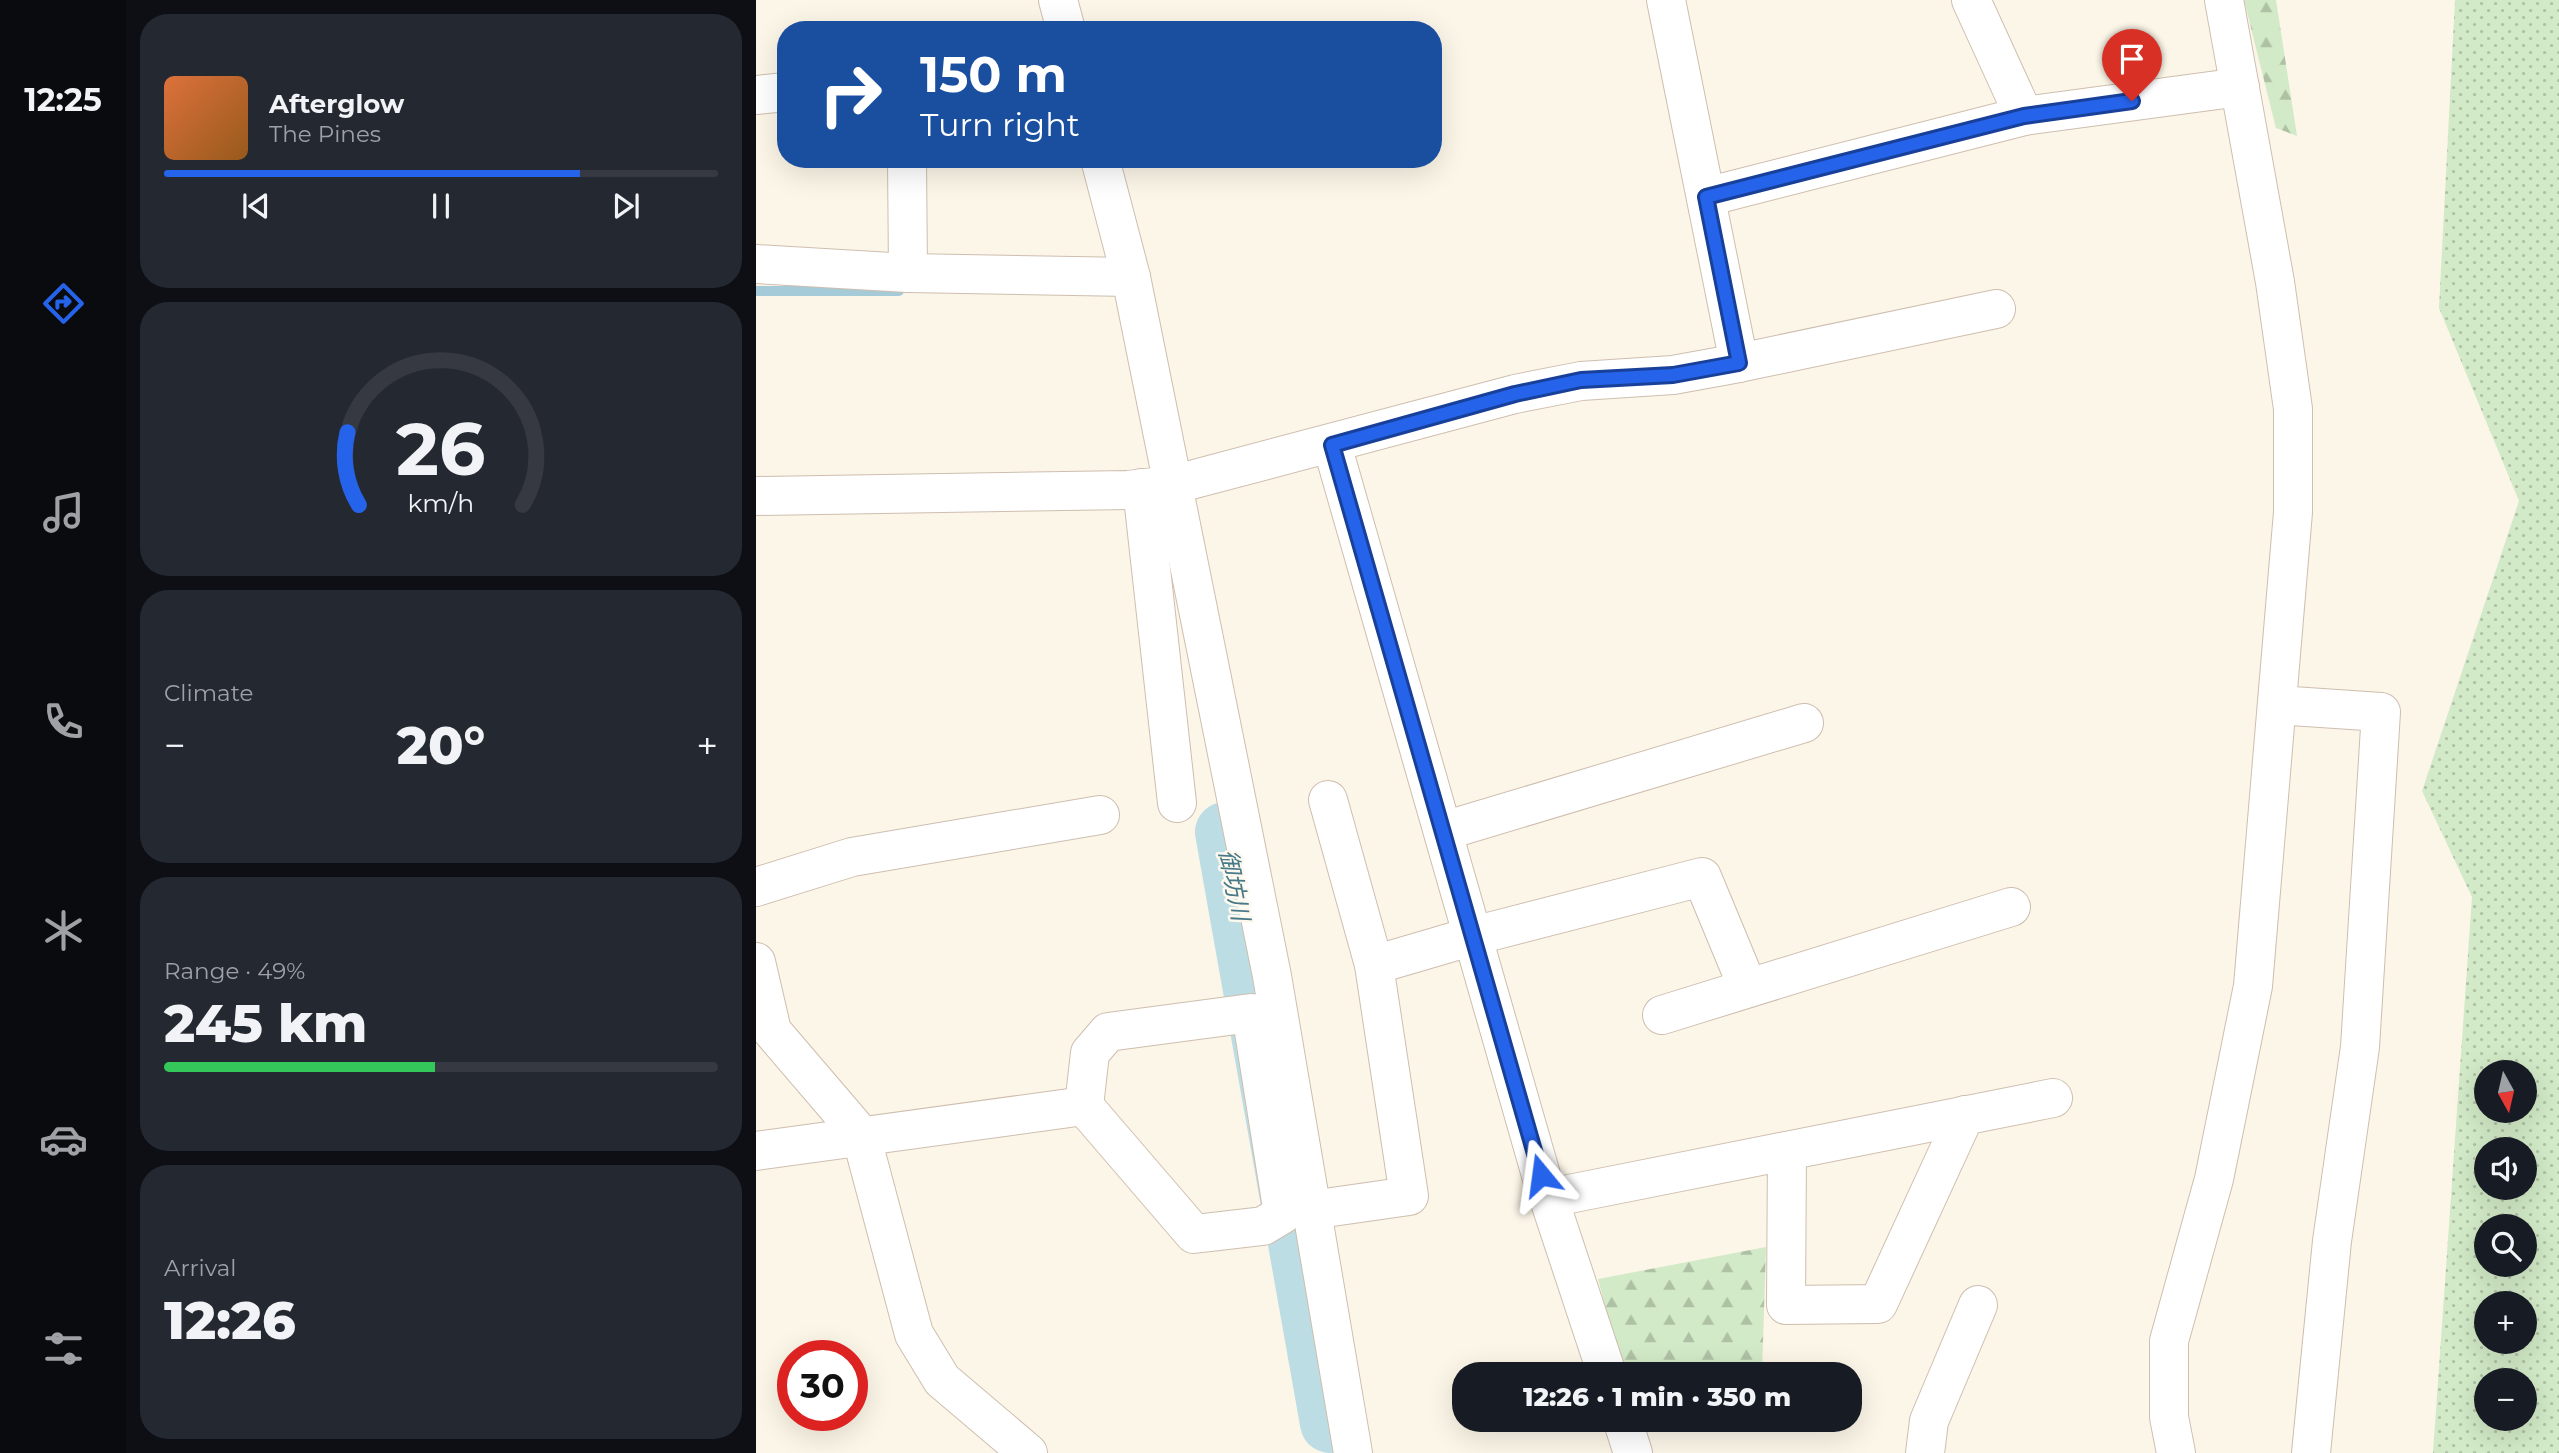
<!DOCTYPE html>
<meta charset="utf-8">
<style>
:root{--surface:#171b24;--page:#242831;--text:#f1f3f6;--muted:#9ea1a6;--line:#363941;--accent:#2563eb}
body{margin:0;font-family:Montserrat,"Noto Sans JP",sans-serif;background:var(--page);color:var(--text);height:100vh;display:flex;flex-direction:column;font-size:26px;white-space:nowrap}
*{box-sizing:border-box;margin:0}
p{font-size:23px;color:var(--muted)}
.icon{flex:none;width:38px;height:38px;fill:none;stroke:currentColor;stroke-width:2;stroke-linecap:round;stroke-linejoin:round}
.map{position:relative;flex:1;overflow:hidden}
.details{display:flex;flex-direction:column;gap:14px;padding:14px;background:#0d0f14;width:630px}
.details>*{flex:none}
.top-card{position:absolute;left:21px;top:21px;width:665px;height:147px;border-radius:28px;box-shadow:0 7px 28px #0002;background:#1a4fa0;color:#fff;overflow:hidden}
.needle{width:46px;rotate:172deg}
.tools{position:absolute;left:1718px;top:1060px;display:grid;gap:14px}
.tools a{display:grid;place-items:center;width:63px;height:63px;border-radius:50%;background:var(--surface);box-shadow:0 7px 28px #0002;font-size:35px}
.speed{position:absolute;left:21px;top:1340px;display:flex;gap:14px;font-size:35px;font-weight:700;text-align:center}
.speed>*{display:grid;place-content:center;width:91px;height:91px;border-radius:50%;background:var(--surface);box-shadow:0 7px 28px #0002;line-height:1}
.speed .limit{border:10px solid #d22;background:#fff;color:#111}
.pin{position:absolute;display:grid;place-items:center;width:60px;height:60px;color:#fff;margin:-72px -30px;border-radius:50% 50% 50% 0;rotate:-45deg;box-shadow:0 0 7px #0007}
.pin .icon{rotate:45deg}
.me{position:absolute;width:77px;margin:-38px;rotate:344deg;stroke-linejoin:round;filter:drop-shadow(0 0 5px #0008)}
.turn{display:flex;align-items:center;gap:24px;height:147px;padding:0 28px;font-size:32px}
.turn .icon{width:91px;height:91px;stroke-width:2.5}
.turn b{display:block;font-size:49px;line-height:60px}
.big{font-size:52px;font-weight:800;line-height:1.1}
.details .tile{flex:1;display:flex;flex-direction:column;justify-content:center;gap:10px;min-width:0;padding:0 24px;border-radius:28px;background:var(--page)}
.details .dial{align-items:center;gap:0}
.dial svg{height:182px;overflow:visible;fill:none;stroke:var(--line);stroke-width:7;stroke-linecap:round;text-anchor:middle}
.dial text{fill:var(--text);stroke:none}
.song{display:flex;align-items:center;gap:21px}
.cover{width:84px;height:84px;border-radius:10px;background:linear-gradient(135deg,hsl(20 70% 55%),hsl(30 70% 35%))}
.played{height:7px;border-radius:4px;background:linear-gradient(90deg,var(--accent) 75%,var(--line) 75%)}
.keys{display:flex;justify-content:space-around;direction:ltr}
.heat{display:flex;justify-content:space-between;align-items:center;font-size:38px;direction:ltr}
.charge{height:10px;border-radius:5px;background:linear-gradient(90deg,#34c759 49%,var(--line) 0)}
.trip{position:absolute;left:696px;top:1362px;width:410px;height:70px;border-radius:28px;background:var(--surface);box-shadow:0 7px 28px #0002;font-weight:800;line-height:70px;text-align:center}
main{display:flex;flex:1;min-height:0}
.tab-bar{display:flex;flex-direction:column;width:126px;justify-content:space-around;align-items:center;background:#090b0e;color:var(--muted)}
.tab-bar .icon{width:49px;height:49px}
.tab-bar .on{color:var(--accent)}
.tab-bar b{font-size:32px;color:var(--text)}
.map>svg:first-child{display:block}
.forest{fill:url(#forest-firs)}
.park{fill:url(#park-dots);fill-rule:evenodd}
.lines{fill:none;stroke-linecap:round;stroke-linejoin:round}
.stream{stroke:#a4cbd7;stroke-width:10}
.river{stroke:#bddde5;stroke-width:60}
.minor-casing{stroke:#cebeaf;stroke-width:40}
.minor{stroke:#fff;stroke-width:38}
.route-casing{stroke:#184099;stroke-width:18}
.route{stroke:#2563eb;stroke-width:12}
.labels{text-anchor:middle;stroke-width:5;stroke-linejoin:round;paint-order:stroke}
.water-label{font-size:24px;font-style:italic;fill:#477988;stroke:#fef9ef}
</style>
<main>
<nav class="tab-bar">
<b>12:25</b>
<svg class="icon on" aria-label="directions" viewBox="0 0 24 24"><path d="M12 3l9 9-9 9-9-9zM9 14v-3h6M13 9l2 2-2 2"/></svg>
<svg class="icon" aria-label="music" viewBox="0 0 24 24"><path d="M9 18V5l10-2v13"/><circle cx="6" cy="18" r="3"/><circle cx="16" cy="16" r="3"/></svg>
<svg class="icon" aria-label="phone" viewBox="0 0 24 24"><path d="M5 4h4l2 5-3 2q2 4 5 5l2-3 5 2v4C11 20 4 13 5 4z"/></svg>
<svg class="icon" aria-label="climate" viewBox="0 0 24 24"><path d="M12 3v18M4 7l16 10M4 17L20 7"/></svg>
<svg class="icon" aria-label="car" viewBox="0 0 24 24"><path d="M5 17H2v-5l4-1 3-4h7l3 4 3 1v5h-3M9 17h6M6 11h13"/><circle cx="7" cy="17" r="2"/><circle cx="17" cy="17" r="2"/></svg>
<svg class="icon" aria-label="filters" viewBox="0 0 24 24"><path d="M4 7h16M4 17h16"/><circle cx="9" cy="7" r="2"/><circle cx="15" cy="17" r="2"/></svg>
</nav>
<section class="details">
<div class="tile">
<div class="song"><i class="cover"></i><div><b>Afterglow</b><p>The Pines</p></div></div>
<div class="played"></div>
<div class="keys"><svg class="icon" aria-label="previous" viewBox="0 0 24 24"><path d="M18 5L8 12l10 7zM5 5v14"/></svg><svg class="icon" aria-label="pause" viewBox="0 0 24 24"><path d="M8 5v14M16 5v14"/></svg><svg class="icon" aria-label="next" viewBox="0 0 24 24"><path d="M6 5l10 7-10 7zM19 5v14"/></svg></div>
</div>
<div class="tile dial"><svg viewBox="0 0 100 80">
<path d="M14 69A42 42 0 1 1 86 69"/>
<path d="M14 69A42 42 0 0 1 9 37" stroke="#2563eb"/>
<text x="50" y="56" font-size="32" font-weight="700">26</text>
<text x="50" y="72" font-size="11">km/h</text>
</svg></div>
<div class="tile"><p>Climate</p>
<div class="heat"><a>−</a><b class="big">20°</b><a>+</a></div>
</div>
<div class="tile"><p>Range · 49%</p><b class="big">245 km</b><div class="charge"></div></div>
<div class="tile"><p>Arrival</p><b class="big">12:26</b></div>
</section>
<div class="map">
<svg width="1803" height="1453" viewBox="0 0 1803 1453">
<defs>
<pattern id="forest-firs" width="22" height="20" patternUnits="userSpaceOnUse" patternTransform="scale(1.75)"><rect width="22" height="20" fill="#d2eac7"/><path d="M5 1l3.5 6h-7zM16 11l3.5 6h-7z" fill="#afc1a4"/></pattern>
<pattern id="park-dots" width="8" height="8" patternUnits="userSpaceOnUse" patternTransform="scale(1.75)"><rect width="8" height="8" fill="#d2eac7"/><path d="M2 2h.1M6 6h.1" fill="none" stroke="#afc1a4" stroke-width="1.8" stroke-linecap="round"/></pattern>
</defs>
<rect width="100%" height="100%" fill="#fcf6e8"/>
<g class="forest">
<path d="M 1488,0 L 1520,0 L 1541,136 L 1520,128 Z"/>
<path d="M 1010,1247 L 1006,1374 L 867,1374 L 842,1279 Z"/>
</g>
<path class="park" d="M 1699,0 L 1803,0 L 1803,1453 L 1677,1453 L 1716,897 L 1666,791 L 1763,501 L 1683,308 ZM 1731,1073 L 1769,1073 L 1769,1111 L 1731,1111 ZM 1731,1150 L 1769,1150 L 1769,1188 L 1731,1188 ZM 1731,1227 L 1769,1227 L 1769,1265 L 1731,1265 ZM 1731,1304 L 1769,1304 L 1769,1342 L 1731,1342 ZM 1731,1381 L 1769,1381 L 1769,1419 L 1731,1419 Z"/>
<g class="lines">
<path class="stream" d="M 0,291 L 143,291"/>
<path class="river" d="M 469,832 L 574,1423"/>
<g class="minor-casing">
<g id="minor">
<path d="M 302,0 L 310,30"/>
<path d="M 1215,0 L 1268,116"/>
<path d="M 0,95 L 30,92"/>
<path d="M 151,159 L 152,273"/>
<path d="M 344,159 L 375,277 L 516,976 L 597,1453"/>
<path d="M 950,197 L 1268,116 L 1484,87"/>
<path d="M 0,264 L 152,273 L 375,277"/>
<path d="M 983,363 L 1240,309"/>
<path d="M 576,445 L 785,1175 L 851,1374"/>
<path d="M 386,488 L 421,803"/>
<path d="M 0,496 L 372,490 L 416,485 L 759,394 L 825,381 L 917,375 L 983,363 L 910,0"/>
<path d="M 1521,705 L 1625,712 L 1604,1047 L 1576,1241 L 1555,1453"/>
<path d="M 688,831 L 1048,723"/>
<path d="M 0,887 L 96,857 L 344,815"/>
<path d="M 0,962 L 16,1031 L 105,1135 L 158,1334 L 186,1380 L 272,1453"/>
<path d="M 618,965 L 717,936 L 946,877 L 992,988"/>
<path d="M 495,1013 L 527,1214 L 507,1226 L 438,1234 L 328,1106 L 334,1053 L 352,1032 Z"/>
<path d="M 906,1015 L 1255,907"/>
<path d="M 0,1151 L 328,1106"/>
<path d="M 1031,1151 L 1030,1305 L 1122,1304 L 1209,1115"/>
<path d="M 793,1198 L 1297,1098"/>
<path d="M 555,1210 L 653,1196 L 618,965 L 572,800"/>
<path d="M 866,1419 L 877,1453"/>
<path d="M 1169,1453 L 1173,1421 L 1222,1305"/>
<path d="M 1420,1453 L 1413,1417 L 1413,1341 L 1458,1179 L 1497,986 L 1537,512 L 1537,409 L 1519,282 L 1468,0"/>
</g>
</g>
<use href="#minor" class="minor"/>
</g>
<g class="lines">
<g class="route-casing">
<path id="route" d="M 785,1175 L 576,445 L 759,394 L 825,380 L 917,375 L 983,363 L 950,197 L 1268,116 L 1376,101"/>
</g>
<use href="#route" class="route"/>
</g>
<g class="labels">
<g class="water-label">
<text transform="translate(478 885) rotate(79)" y="8">御坊川</text>
</g>
</g>
</svg>
<div class="tools">
<a><svg class="needle" viewBox="-14 -14 28 28"><path d="M0-13l5 13h-10z" fill="#e53935"/><path d="M0 13l5-13h-10z" fill="#9ea1a6"/></svg></a>
<a><svg class="icon" aria-label="sound" viewBox="0 0 24 24"><path d="M4 9h4l5-4v14l-5-4H4zM17 9q2 3 0 6"/></svg></a>
<a><svg class="icon" aria-label="search" viewBox="0 0 24 24"><circle cx="10" cy="10" r="6"/><path d="M15 15l6 6"/></svg></a>
<a>+</a>
<a>−</a>
</div>
<div class="speed"><div class="limit">30</div></div>
<div class="pin" style="left:1376px;top:101px;background:#d93025"><svg class="icon" aria-label="arrive" viewBox="0 0 24 24"><path d="M6 21V4h12l-3 4 3 4H6"/></svg></div>
<svg class="me" style="left:785px;top:1175px" viewBox="-20 -20 40 40"><path d="M0-17L14 15 0 8-14 15z" fill="#2563eb" stroke="#fff" stroke-width="4"/></svg>
<div class="trip">12:26 · 1 min · 350 m</div>
<div class="top-card">
<div class="turn"><svg class="icon" aria-label="right" viewBox="0 0 24 24"><path d="M7 20v-9h11M14 6l5 5-5 5"/></svg><div><b>150 m</b>Turn right</div></div>
</div>
</div>
</main>
